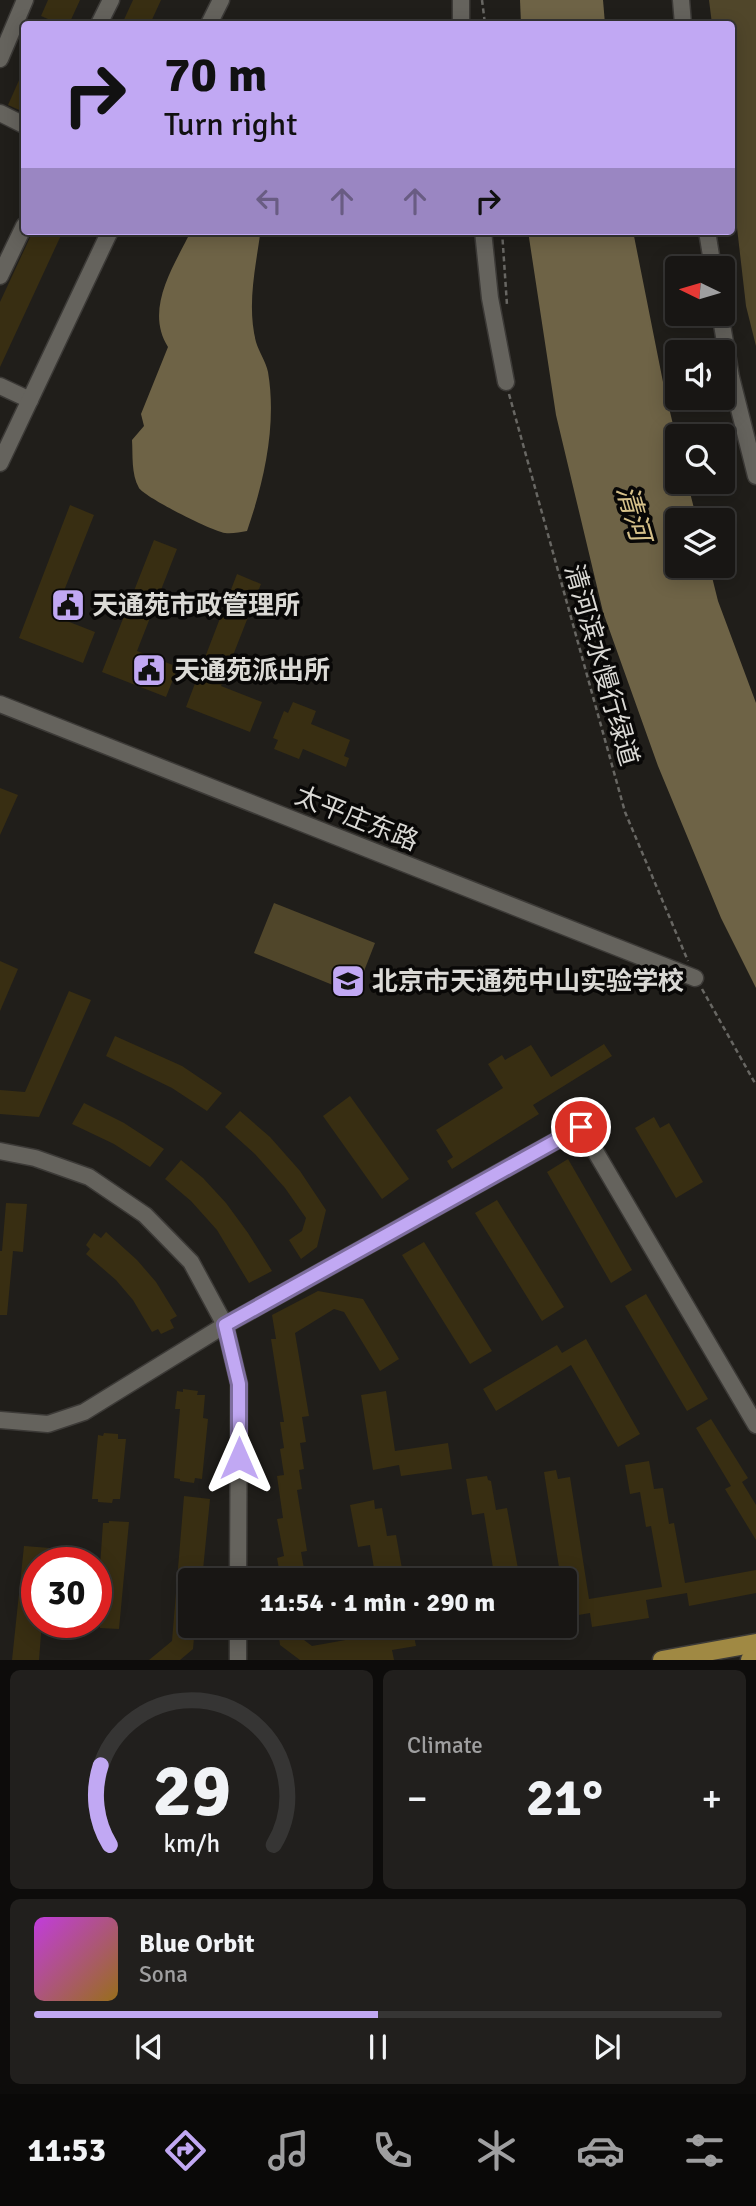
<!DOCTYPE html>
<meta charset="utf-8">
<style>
:root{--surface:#181614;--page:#211f1d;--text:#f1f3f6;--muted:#9f9fa0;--line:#363534;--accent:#c1a8f3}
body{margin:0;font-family:Signika,"Noto Sans SC",sans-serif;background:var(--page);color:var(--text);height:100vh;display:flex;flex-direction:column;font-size:26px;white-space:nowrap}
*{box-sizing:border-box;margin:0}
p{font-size:23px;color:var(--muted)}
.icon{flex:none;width:38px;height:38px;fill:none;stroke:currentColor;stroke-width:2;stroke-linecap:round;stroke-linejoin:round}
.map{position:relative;height:1660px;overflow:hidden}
.details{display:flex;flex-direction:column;gap:10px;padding:10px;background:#0d0c0b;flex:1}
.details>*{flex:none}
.guide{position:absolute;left:21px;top:21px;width:714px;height:214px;border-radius:7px;box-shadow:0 4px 18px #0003,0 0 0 2px var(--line);background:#c1a8f3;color:#111;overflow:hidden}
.needle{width:46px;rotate:275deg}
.fabs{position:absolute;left:665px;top:256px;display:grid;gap:14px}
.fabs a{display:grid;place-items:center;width:70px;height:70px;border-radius:7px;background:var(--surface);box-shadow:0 4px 18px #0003,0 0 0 2px var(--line);font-size:35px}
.speed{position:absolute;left:21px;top:1547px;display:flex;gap:14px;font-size:35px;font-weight:700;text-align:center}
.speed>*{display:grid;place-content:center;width:91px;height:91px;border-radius:50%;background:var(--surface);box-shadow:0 4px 18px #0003,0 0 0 2px var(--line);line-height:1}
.speed .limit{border:10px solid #d22;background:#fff;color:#111}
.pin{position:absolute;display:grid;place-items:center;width:60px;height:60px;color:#fff;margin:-30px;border:4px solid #fff;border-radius:50%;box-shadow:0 2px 7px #0007}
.me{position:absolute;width:77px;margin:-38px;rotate:0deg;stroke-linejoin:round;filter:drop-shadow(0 0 5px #0008)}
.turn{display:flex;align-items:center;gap:24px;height:147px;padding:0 28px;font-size:32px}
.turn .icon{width:91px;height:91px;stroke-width:2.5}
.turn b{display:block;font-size:49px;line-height:60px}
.lanes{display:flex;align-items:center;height:66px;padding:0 28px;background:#0003;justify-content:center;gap:35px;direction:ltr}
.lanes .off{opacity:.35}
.big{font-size:52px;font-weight:700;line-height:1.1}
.details .tile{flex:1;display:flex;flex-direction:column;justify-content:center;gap:10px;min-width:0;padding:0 24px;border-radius:10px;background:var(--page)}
.details .dial{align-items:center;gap:0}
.dial svg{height:182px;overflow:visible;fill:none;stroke:var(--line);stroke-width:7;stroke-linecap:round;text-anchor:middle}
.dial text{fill:var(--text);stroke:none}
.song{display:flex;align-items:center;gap:21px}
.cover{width:84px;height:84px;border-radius:10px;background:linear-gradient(135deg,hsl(290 70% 55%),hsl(40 70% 35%))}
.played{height:7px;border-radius:4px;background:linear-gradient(90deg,var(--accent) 50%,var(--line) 50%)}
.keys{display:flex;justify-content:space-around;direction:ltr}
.heat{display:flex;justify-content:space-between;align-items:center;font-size:38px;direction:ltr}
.details .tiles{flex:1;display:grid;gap:10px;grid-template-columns:1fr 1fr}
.tile:last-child{grid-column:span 2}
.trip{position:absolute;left:178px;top:1568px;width:399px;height:70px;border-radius:7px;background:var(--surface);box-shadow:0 4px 18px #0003,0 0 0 2px var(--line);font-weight:700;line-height:70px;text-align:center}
.menu{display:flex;height:112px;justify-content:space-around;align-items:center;background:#0a0908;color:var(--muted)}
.menu .icon{width:49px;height:49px}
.menu .active{color:var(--accent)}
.menu b{font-size:32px;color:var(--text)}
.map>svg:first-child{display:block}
.green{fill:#50462a}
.water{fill:#6e6346}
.building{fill:#382e12}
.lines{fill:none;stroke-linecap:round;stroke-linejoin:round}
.minor-casing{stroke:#3c3a37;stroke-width:19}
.major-casing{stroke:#3c3a37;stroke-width:21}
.path{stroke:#686763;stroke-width:2.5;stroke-dasharray:5 3.5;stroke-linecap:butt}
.minor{stroke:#65635d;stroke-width:16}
.major{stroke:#a08943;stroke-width:18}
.route-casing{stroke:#7d6d9e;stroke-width:18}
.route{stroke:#c1a8f3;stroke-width:12}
.labels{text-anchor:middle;stroke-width:7;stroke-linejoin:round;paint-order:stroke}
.poi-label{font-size:26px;font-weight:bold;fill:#dad9d5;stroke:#090807;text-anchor:start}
.street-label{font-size:26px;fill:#dad9d5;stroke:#090807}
.water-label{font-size:28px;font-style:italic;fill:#d6c18a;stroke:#090807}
</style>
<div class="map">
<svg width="756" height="1660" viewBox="0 0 756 1660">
<rect width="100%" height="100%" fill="#201e1a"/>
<g class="green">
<path d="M 709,0 L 756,0 L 756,346 L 746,306 L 732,184 L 732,24 L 712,24 Z"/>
<path d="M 274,903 L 375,943 L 355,994 L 254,953 Z"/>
</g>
<g class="water">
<path d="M 520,0 L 603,0 L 605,24 L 521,24 Z"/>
<path d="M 191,231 L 259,231 L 260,235 C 255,270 247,307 256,342 C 259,352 266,362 268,372 C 277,425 264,482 247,531 C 240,532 232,534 225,533 C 212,531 146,498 139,488 C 131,474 133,455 132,440 L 144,426 L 141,414 L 168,347 C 144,309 174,266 191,231 Z"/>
<path d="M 528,231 L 633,231 L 664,387 L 677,441 L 677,481 L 687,481 L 697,520 L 677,520 L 677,565 L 709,565 L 718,601 L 756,703 L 756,988 L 721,918 L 658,766 L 603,612 L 556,415 Z"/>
</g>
<g class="building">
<path d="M 48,0 L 80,0 L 69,24 L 45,24 L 48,19 L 41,16 Z"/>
<path d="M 133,0 L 161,0 L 150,24 L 122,24 Z"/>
<path d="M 24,69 L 24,112 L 8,105 Z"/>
<path d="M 33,231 L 63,231 L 0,367 L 0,302 Z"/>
<path d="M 70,505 L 94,515 L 54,616 L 95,632 L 83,663 L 19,638 Z"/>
<path d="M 154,540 L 177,549 L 137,651 L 178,667 L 166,697 L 102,672 Z"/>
<path d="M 237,574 L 261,584 L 221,686 L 262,702 L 250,732 L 186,707 Z"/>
<path d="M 293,702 L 316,711 L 311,724 L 350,740 L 344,756 L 349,758 L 346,767 L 303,749 L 299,759 L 274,749 L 278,740 L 273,738 L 284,711 L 288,713 Z"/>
<path d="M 0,788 L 18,795 L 0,835 Z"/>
<path d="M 0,961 L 18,969 L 0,1011 Z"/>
<path d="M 69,991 L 91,1000 L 39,1117 L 0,1114 L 0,1090 L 25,1092 Z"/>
<path d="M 115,1036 L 182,1066 L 222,1093 L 207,1111 L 172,1088 L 106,1056 Z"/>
<path d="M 604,1044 L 612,1056 L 533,1105 L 539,1114 L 452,1169 L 447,1161 L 453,1157 L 436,1130 L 503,1088 L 488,1064 L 502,1055 L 505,1060 L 531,1045 L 551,1077 Z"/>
<path d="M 350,1096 L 409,1179 L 382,1199 L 323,1116 Z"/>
<path d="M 84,1103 L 124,1123 L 164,1149 L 150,1167 L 114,1144 L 72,1124 Z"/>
<path d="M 240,1111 L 270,1137 L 300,1171 L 326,1210 L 317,1247 L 301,1259 L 289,1240 L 302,1231 L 306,1218 L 285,1188 L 255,1154 L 225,1127 Z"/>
<path d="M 654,1117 L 660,1128 L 669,1123 L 703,1182 L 676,1198 L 635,1128 Z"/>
<path d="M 568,1159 L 632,1270 L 611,1283 L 547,1172 Z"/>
<path d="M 181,1160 L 203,1178 L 226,1203 L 248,1233 L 272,1271 L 249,1283 L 217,1230 L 191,1201 L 165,1179 Z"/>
<path d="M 497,1200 L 564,1307 L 542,1321 L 475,1213 Z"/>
<path d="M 6,1203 L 27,1204 L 23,1252 L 13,1251 L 7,1315 L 0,1315 L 0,1251 L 2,1251 Z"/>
<path d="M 106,1232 L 137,1260 L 156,1282 L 177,1316 L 170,1320 L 174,1328 L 161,1334 L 158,1329 L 152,1332 L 133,1300 L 116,1280 L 86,1254 L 90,1249 L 86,1245 L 94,1233 L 101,1238 Z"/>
<path d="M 424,1242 L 492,1351 L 470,1364 L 402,1255 Z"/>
<path d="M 318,1291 L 363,1299 L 399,1359 L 380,1371 L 344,1312 L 334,1309 L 295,1333 L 309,1416 L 302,1417 L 306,1442 L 300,1443 L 304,1469 L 299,1470 L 302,1489 L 297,1490 L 307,1551 L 301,1552 L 306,1580 L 281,1580 L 277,1558 L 284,1556 L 277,1519 L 283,1518 L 277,1476 L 284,1475 L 280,1449 L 284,1448 L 280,1422 L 284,1422 L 271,1339 L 276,1339 L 272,1315 Z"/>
<path d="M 646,1294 L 708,1399 L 687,1411 L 625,1306 Z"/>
<path d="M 586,1339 L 640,1434 L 618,1447 L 571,1365 L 496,1411 L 483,1389 L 557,1345 L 562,1353 Z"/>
<path d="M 183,1389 L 198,1391 L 197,1395 L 205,1395 L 203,1418 L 208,1419 L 202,1479 L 195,1478 L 194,1483 L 180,1481 L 180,1479 L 174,1478 L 180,1409 L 175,1409 L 177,1391 L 183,1392 Z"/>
<path d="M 386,1391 L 395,1451 L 448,1443 L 452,1469 L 401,1476 L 399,1465 L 373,1470 L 361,1395 Z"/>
<path d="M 711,1419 L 748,1478 L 742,1482 L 756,1505 L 756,1540 L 725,1489 L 731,1486 L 696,1428 Z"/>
<path d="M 104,1433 L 118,1434 L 118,1439 L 126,1439 L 120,1499 L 113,1499 L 112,1503 L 98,1502 L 98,1499 L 92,1499 L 98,1435 L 103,1436 Z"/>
<path d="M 649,1461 L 654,1489 L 663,1488 L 669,1524 L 674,1523 L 685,1583 L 756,1570 L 756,1593 L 689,1606 L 687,1593 L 646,1600 L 649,1618 L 592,1627 L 590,1613 L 567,1617 L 565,1580 L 561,1580 L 544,1472 L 556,1470 L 558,1479 L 570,1477 L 589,1599 L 662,1587 L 651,1526 L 646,1527 L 640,1492 L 630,1494 L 625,1465 Z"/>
<path d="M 487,1476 L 488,1480 L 491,1481 L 496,1510 L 507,1508 L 520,1580 L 495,1580 L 484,1513 L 472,1515 L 466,1479 Z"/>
<path d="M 184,1496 L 210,1499 L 202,1580 L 191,1580 L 191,1626 L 195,1626 L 193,1649 L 180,1660 L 149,1660 L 172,1641 Z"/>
<path d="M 374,1500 L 375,1509 L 382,1508 L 387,1536 L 396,1535 L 404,1580 L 376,1580 L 370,1545 L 358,1547 L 350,1505 Z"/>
<path d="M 109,1521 L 129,1522 L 119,1629 L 100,1628 L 100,1625 L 96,1625 L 103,1523 L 109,1523 Z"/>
<path d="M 24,1546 L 50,1548 L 48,1563 L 37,1563 L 37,1622 L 42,1622 L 39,1660 L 12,1660 Z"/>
<path d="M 283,1626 L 301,1626 L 304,1640 L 312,1646 L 385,1633 L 384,1626 L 412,1626 L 416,1646 L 392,1650 L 394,1660 L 300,1660 L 280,1645 L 278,1629 L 283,1628 Z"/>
<path d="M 446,1626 L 496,1626 L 497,1631 L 448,1639 Z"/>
</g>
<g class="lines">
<g class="minor-casing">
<g id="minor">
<path d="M 461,0 L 461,24"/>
<path d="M 681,0 L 683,24"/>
<path d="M 99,24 L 111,0"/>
<path d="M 209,24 L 221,0"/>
<path d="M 0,59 L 25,0"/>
<path d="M 0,113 L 24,125"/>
<path d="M 483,231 L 490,298 L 506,382"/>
<path d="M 707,231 L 713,268"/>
<path d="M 0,276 L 24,226"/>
<path d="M 720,313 L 731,377 L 756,476"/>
<path d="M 0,386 L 30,400"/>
<path d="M 0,463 L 110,231"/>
<path d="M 0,704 L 695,978"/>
<path d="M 0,1151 L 35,1158 L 89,1177 L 145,1215 L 191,1262 L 225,1325 L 239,1384 L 238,1580"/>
<path d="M 0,1420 L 48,1424 L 84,1412 L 225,1325 L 581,1127 L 756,1425"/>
<path d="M 238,1660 L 238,1626"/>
</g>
</g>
<g class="major-casing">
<g id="major">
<path d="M 662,1660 L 756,1643"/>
<path d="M 750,1660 L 756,1659"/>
</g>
</g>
<g class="path">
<path d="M 482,0 L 485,24"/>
<path d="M 502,231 L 507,305"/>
<path d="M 509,394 L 625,812 L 688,961"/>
<path d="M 702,989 L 756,1085"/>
</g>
<use href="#minor" class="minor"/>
<use href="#major" class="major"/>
</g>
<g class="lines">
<g class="route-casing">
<path id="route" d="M 239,1458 L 239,1384 L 225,1325 L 581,1127"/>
</g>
<use href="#route" class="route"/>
</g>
<defs>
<g id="civic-square" transform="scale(1.75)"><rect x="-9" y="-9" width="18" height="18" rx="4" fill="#c1a8f3" stroke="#090807"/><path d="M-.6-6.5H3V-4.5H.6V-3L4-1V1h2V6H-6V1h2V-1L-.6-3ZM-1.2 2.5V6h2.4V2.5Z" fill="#111"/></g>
<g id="school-square" transform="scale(1.75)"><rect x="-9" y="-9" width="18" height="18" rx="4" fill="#c1a8f3" stroke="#090807"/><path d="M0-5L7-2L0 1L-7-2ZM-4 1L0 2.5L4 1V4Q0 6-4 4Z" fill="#111"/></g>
</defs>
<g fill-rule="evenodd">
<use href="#civic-square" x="68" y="605"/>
<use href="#civic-square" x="149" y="670"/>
<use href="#school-square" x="348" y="981"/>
</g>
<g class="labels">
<g class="poi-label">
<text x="92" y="614">天通苑市政管理所</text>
<text x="174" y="679">天通苑派出所</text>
<text x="372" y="990">北京市天通苑中山实验学校</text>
</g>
<g class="street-label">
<text transform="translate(602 665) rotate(74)" y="9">清河滨水慢行绿道</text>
<text transform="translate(357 818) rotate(22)" y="9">太平庄东路</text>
</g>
<g class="water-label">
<text transform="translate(634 513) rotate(74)" y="10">清河</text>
</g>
</g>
</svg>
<div class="fabs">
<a><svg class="needle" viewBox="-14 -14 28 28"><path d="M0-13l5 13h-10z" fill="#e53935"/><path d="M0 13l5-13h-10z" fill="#9f9fa0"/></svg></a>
<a><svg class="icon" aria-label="sound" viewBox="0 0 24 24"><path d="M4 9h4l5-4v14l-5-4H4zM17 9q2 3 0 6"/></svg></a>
<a><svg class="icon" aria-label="search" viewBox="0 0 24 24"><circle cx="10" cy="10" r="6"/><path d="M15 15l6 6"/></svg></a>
<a><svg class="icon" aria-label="layers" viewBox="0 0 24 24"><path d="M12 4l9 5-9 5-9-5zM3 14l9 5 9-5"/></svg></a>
</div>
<div class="speed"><div class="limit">30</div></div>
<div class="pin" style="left:581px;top:1127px;background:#d93025"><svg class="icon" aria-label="arrive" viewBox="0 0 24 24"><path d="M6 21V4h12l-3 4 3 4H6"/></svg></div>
<svg class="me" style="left:239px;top:1458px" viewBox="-20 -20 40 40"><path d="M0-17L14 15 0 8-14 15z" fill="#c1a8f3" stroke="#fff" stroke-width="4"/></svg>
<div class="trip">11:54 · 1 min · 290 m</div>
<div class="guide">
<div class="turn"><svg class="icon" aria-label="right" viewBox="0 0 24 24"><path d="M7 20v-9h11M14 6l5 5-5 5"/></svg><div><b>70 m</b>Turn right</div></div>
<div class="lanes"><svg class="icon off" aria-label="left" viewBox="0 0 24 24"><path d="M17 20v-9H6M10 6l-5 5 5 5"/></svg><svg class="icon off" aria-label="ahead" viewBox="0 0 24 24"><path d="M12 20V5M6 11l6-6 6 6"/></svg><svg class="icon off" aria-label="ahead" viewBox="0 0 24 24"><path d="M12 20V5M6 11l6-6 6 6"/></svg><svg class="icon" aria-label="right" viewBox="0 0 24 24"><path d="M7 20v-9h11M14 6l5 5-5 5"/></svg></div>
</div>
</div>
<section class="details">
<div class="tiles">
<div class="tile dial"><svg viewBox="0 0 100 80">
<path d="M14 69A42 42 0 1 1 86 69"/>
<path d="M14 69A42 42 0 0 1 10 34" stroke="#c1a8f3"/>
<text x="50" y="56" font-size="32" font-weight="700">29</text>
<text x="50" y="72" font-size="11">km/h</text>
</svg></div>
<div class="tile"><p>Climate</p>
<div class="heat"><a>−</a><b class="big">21°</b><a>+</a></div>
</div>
<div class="tile">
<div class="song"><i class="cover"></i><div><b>Blue Orbit</b><p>Sona</p></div></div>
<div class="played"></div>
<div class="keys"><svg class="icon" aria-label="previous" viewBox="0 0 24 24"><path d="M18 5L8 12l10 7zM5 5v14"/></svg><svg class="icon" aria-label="pause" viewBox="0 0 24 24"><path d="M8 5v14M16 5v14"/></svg><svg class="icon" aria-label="next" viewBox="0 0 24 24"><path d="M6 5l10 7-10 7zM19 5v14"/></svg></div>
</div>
</div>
</section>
<nav class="menu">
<b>11:53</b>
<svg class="icon active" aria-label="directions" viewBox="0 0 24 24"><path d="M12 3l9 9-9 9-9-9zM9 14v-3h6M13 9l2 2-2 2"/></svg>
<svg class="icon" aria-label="music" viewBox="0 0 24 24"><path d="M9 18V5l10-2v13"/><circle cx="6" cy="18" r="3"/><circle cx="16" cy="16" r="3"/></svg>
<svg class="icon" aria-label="phone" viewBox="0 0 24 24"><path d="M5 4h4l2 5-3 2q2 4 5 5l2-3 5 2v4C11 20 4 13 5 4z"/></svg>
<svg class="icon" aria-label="climate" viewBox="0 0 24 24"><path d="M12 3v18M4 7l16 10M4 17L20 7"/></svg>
<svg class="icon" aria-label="car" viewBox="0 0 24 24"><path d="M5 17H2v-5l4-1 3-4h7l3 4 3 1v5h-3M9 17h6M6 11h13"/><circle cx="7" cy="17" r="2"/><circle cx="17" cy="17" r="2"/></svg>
<svg class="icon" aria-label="filters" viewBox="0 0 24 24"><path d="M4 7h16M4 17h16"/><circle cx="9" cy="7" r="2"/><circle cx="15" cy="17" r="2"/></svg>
</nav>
